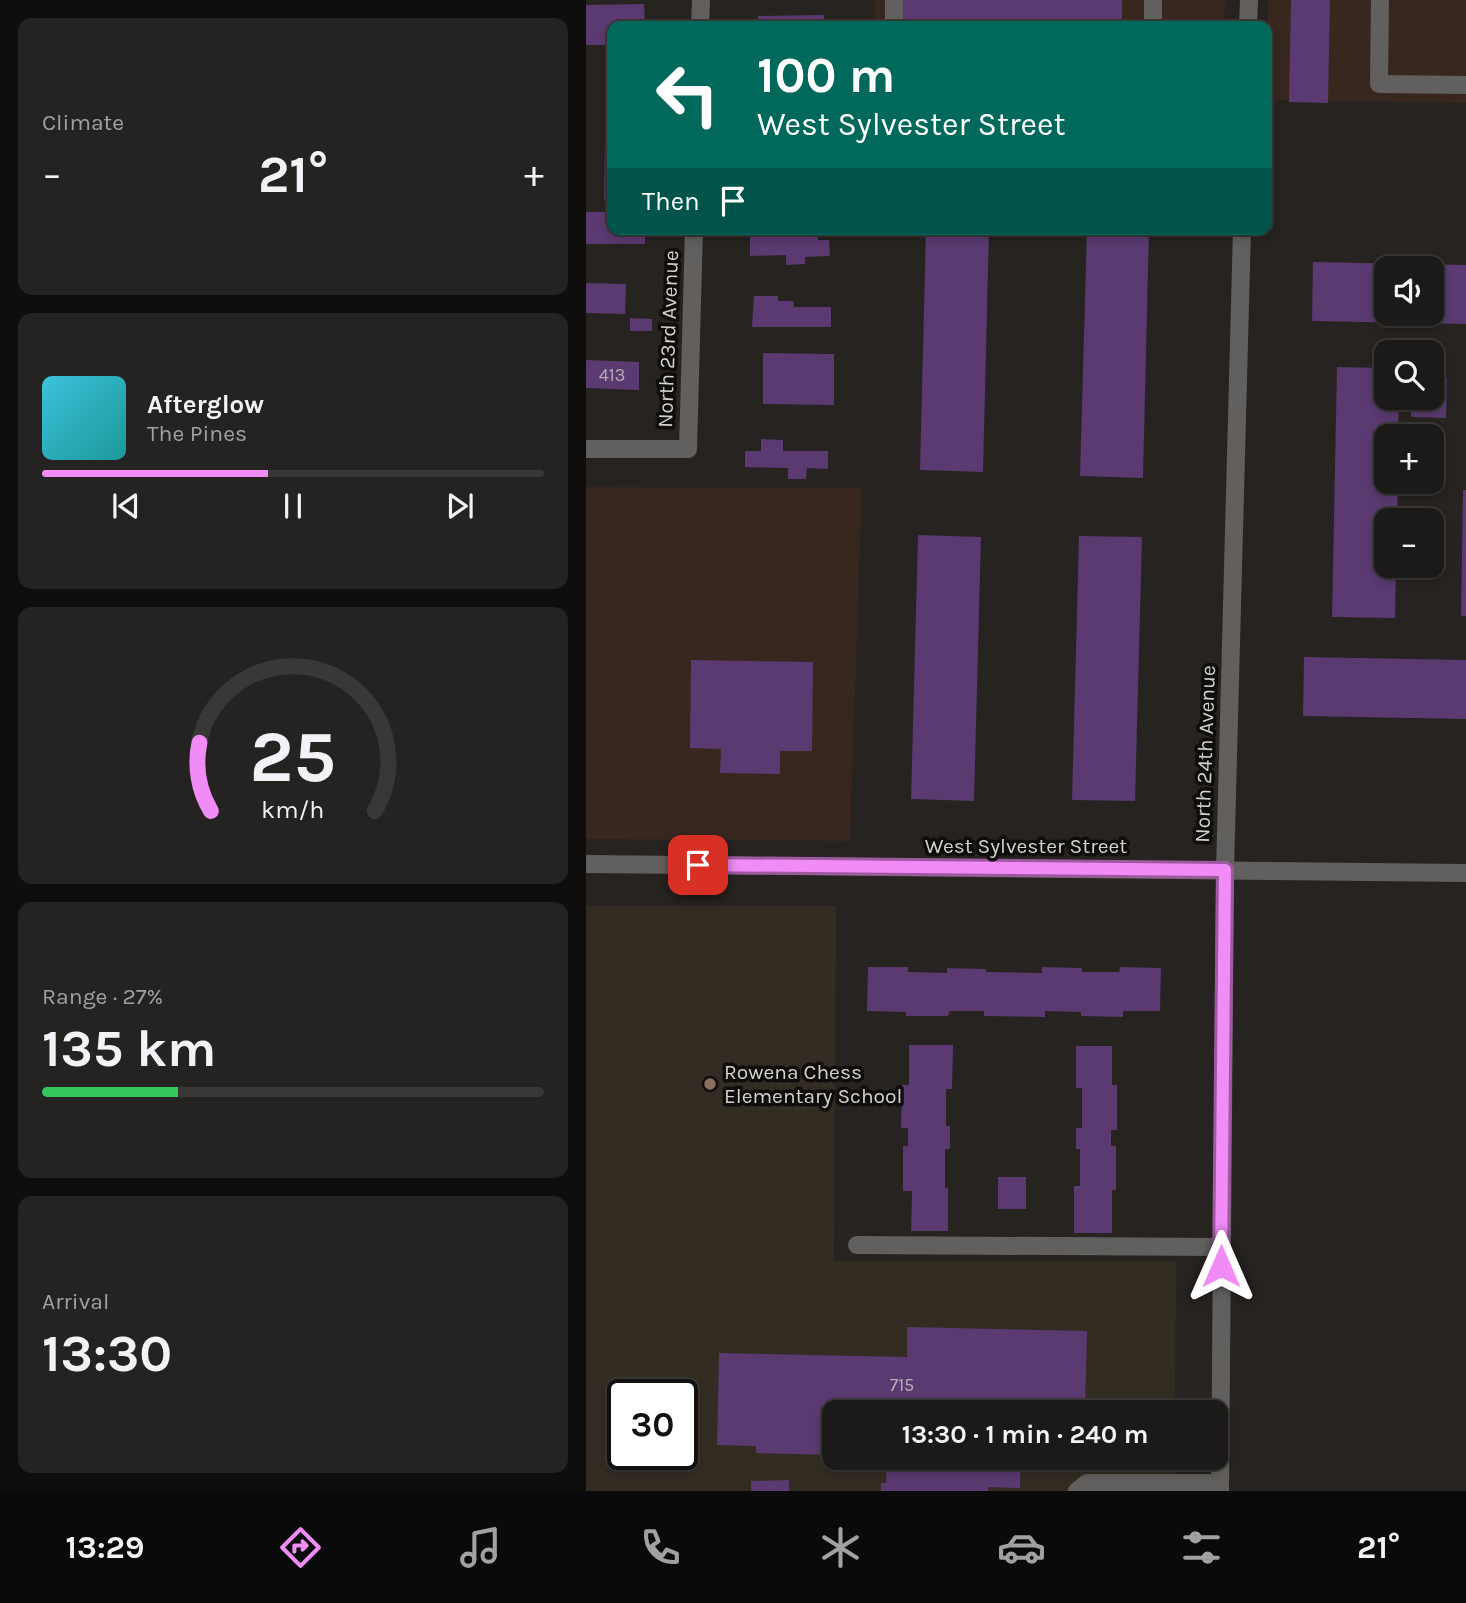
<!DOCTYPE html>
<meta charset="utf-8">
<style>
:root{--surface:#1c1a18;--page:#252321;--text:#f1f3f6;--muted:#a0a1a2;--line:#3a3837;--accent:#f18bf5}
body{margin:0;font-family:Karla,sans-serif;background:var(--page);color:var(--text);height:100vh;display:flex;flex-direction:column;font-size:26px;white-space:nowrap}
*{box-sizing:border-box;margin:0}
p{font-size:23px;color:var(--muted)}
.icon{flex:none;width:38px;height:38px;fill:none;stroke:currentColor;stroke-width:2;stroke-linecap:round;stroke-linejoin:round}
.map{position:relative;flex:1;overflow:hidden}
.panel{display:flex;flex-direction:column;gap:18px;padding:18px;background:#0f0e0d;width:586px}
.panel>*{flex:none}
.banner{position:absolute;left:21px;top:21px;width:665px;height:214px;border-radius:14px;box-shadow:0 4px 10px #0003,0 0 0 2px var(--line);background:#00695c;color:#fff;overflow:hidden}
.fabs{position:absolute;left:788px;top:256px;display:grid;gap:14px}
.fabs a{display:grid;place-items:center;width:70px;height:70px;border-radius:14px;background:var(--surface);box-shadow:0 4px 10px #0003,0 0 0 2px var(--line);font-size:35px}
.speed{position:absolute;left:21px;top:1379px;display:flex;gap:14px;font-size:35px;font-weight:700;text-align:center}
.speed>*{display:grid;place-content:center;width:91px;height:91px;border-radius:50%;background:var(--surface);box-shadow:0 4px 10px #0003,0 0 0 2px var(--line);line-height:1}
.speed .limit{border:4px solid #111;border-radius:10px;background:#fff;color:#111}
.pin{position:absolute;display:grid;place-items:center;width:60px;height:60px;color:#fff;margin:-30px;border-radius:14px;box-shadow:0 4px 10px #0006}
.me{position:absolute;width:77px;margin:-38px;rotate:0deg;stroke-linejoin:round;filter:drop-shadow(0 0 5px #0008)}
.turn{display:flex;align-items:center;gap:24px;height:147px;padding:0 35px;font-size:32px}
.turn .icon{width:91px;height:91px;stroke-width:2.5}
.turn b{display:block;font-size:49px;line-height:60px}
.then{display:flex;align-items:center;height:66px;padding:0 35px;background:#0003;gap:14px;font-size:26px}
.big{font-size:52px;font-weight:700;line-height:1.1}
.panel .tile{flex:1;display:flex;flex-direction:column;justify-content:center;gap:10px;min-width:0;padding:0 24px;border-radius:14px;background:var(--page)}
.panel .dial{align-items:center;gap:0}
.dial svg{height:182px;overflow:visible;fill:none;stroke:var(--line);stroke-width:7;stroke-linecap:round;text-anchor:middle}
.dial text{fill:var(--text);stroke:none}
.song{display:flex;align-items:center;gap:21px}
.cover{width:84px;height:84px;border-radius:10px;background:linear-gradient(135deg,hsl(190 70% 55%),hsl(180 70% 35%))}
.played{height:7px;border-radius:4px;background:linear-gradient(90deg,var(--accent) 45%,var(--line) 45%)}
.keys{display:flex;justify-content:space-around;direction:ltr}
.heat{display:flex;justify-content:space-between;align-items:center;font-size:38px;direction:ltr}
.charge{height:10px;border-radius:5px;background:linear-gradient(90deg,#34c759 27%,var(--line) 0)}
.trip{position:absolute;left:236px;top:1400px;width:406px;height:70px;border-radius:14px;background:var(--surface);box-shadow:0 4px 10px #0003,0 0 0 2px var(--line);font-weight:700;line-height:70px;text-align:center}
.menu{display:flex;height:112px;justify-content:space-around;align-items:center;background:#0b0a0a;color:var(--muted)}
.menu .icon{width:49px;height:49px}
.menu .active{color:var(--accent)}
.menu b{font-size:32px;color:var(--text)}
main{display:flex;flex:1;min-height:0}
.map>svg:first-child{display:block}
.commercial{fill:#38271f}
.built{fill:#322c23;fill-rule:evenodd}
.building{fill:#5a3a70;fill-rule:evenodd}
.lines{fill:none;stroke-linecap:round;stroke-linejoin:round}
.minor{stroke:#62605f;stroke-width:18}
.route-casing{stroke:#9d5a9f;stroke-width:18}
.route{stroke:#f18bf5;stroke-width:12}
.education-dot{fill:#8d6e63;stroke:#0e0d0b;stroke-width:2.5}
.labels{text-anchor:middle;stroke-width:7;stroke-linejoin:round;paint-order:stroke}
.number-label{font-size:18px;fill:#b5acb7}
.street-label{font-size:21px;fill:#d3d2cf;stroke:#0e0d0b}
.poi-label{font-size:21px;fill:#d3d2cf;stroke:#0e0d0b;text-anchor:start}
</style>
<main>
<section class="panel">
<div class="tile"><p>Climate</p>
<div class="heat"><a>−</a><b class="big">21°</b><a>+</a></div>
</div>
<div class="tile">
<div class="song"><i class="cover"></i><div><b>Afterglow</b><p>The Pines</p></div></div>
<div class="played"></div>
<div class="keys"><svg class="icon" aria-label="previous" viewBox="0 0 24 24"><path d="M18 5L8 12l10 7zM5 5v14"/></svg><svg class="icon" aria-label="pause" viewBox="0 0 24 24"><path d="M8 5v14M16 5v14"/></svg><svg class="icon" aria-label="next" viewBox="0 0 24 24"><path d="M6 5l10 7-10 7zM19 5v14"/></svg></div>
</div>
<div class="tile dial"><svg viewBox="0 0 100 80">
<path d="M14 69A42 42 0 1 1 86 69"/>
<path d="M14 69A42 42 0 0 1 9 39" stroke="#f18bf5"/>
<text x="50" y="56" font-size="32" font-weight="700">25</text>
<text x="50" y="72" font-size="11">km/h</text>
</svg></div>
<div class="tile"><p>Range · 27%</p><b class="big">135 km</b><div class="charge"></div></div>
<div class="tile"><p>Arrival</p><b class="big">13:30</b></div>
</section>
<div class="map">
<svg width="880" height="1491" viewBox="0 0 880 1491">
<rect width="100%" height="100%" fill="#262320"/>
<g class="commercial">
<path d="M 288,0 L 639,0 L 638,26 L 288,26 Z"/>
<path d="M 682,0 L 880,0 L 880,103 L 681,100 Z"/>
<path d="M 0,487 L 276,488 L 264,841 L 0,839 Z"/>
</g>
<path class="built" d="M 0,906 L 250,906 L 248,1261 L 590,1261 L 589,1412 L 248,1412 L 248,1458 L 589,1458 L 588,1491 L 0,1491 ZM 37,1395 L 96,1395 L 96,1454 L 37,1454 Z"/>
<g class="building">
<path d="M 317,0 L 536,0 L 536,24 L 317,23 Z"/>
<path d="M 705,0 L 744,0 L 742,103 L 703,102 Z"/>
<path d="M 58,4 L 59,26 L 26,26 L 26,45 L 0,45 L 0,5 Z"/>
<path d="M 238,15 L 238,26 L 172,26 L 172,16 Z"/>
<path d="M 19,139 L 26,139 L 26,200 L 18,200 Z"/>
<path d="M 0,212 L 26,212 L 26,229 L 59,229 L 59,244 L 0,244 Z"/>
<path d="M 164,229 L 232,229 L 232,240 L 243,240 L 244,256 L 219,257 L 219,264 L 200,265 L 200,255 L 164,256 Z"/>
<path d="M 340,229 L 403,229 L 397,472 L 334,470 Z"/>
<path d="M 501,229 L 563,229 L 557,478 L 494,476 Z"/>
<path d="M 727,262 L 880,265 L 880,324 L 726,321 ZM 800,268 L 845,268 L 845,313 L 800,313 Z"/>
<path d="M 0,283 L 40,284 L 39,314 L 0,313 Z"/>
<path d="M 168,296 L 192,296 L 192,301 L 207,301 L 208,307 L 245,307 L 245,327 L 166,327 Z"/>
<path d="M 44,318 L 66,319 L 66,331 L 44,331 Z"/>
<path d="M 177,353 L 248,354 L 248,405 L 177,404 Z"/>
<path d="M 0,360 L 53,362 L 53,390 L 0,388 Z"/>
<path d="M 751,367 L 800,368 L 800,397 L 813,397 L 812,436 L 800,436 L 800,481 L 812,481 L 811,520 L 800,520 L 800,565 L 810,565 L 809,618 L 746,617 Z"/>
<path d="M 845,378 L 861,379 L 860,418 L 825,417 L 825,397 L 845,397 Z"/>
<path d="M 175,439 L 197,440 L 197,451 L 242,451 L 242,469 L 221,468 L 220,479 L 202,479 L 202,468 L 159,467 L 159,451 L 175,451 Z"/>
<path d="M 877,490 L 880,490 L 880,616 L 875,616 Z"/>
<path d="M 332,535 L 395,537 L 388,801 L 325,799 Z"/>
<path d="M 493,536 L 556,537 L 549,801 L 486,800 Z"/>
<path d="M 718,657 L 880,660 L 880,719 L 717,716 Z"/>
<path d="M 105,660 L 227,662 L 226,751 L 194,751 L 194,774 L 134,773 L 135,749 L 104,748 Z"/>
<path d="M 282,967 L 322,967 L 322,972 L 361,973 L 361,968 L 400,969 L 400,972 L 456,973 L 456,967 L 496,968 L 496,972 L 533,972 L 534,967 L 575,968 L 574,1011 L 537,1011 L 537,1017 L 495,1016 L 495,1012 L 459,1011 L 459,1017 L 398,1016 L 398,1011 L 364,1011 L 362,1016 L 320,1016 L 320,1012 L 281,1011 Z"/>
<path d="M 323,1045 L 367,1045 L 366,1089 L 360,1089 L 360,1126 L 364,1126 L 364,1149 L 359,1149 L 359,1188 L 362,1188 L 362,1231 L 325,1231 L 326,1191 L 317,1191 L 317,1146 L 322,1146 L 322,1128 L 315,1128 L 316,1085 L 323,1085 Z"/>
<path d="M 490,1046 L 526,1046 L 526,1085 L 531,1085 L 531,1130 L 525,1130 L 525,1146 L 530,1146 L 530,1190 L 526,1190 L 526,1233 L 488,1233 L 488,1186 L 494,1186 L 494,1149 L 490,1149 L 490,1128 L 496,1128 L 496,1088 L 490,1088 Z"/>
<rect x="412" y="1177" width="28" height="32"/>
<path d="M 321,1327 L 501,1331 L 499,1412 L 248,1412 L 248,1455 L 170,1453 L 170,1446 L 131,1445 L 133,1353 L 321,1357 Z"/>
<path d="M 301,1458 L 435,1458 L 434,1488 L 402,1487 L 402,1491 L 295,1491 L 295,1483 L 300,1483 Z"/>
<path d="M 203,1480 L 203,1491 L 165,1491 L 165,1481 Z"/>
</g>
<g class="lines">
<g class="minor">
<path d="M 308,0 L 308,26"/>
<path d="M 567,0 L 567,26"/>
<path d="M 794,0 L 793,84 L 880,85"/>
<path d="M 114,26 L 115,0"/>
<path d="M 662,26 L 663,0"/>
<path d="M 0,449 L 102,449 L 108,229"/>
<path d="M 0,864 L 880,873"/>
<path d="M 271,1245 L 635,1247"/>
<path d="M 491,1491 L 501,1483 L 634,1483"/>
<path d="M 634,1491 L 639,870 L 656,229"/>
</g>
</g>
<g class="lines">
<g class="route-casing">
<path id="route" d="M 112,865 L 639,870 L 635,1266"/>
</g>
<use href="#route" class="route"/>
</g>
<circle class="education-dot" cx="124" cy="1084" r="7"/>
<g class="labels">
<g class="number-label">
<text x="26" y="381">413</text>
<text x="316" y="1391">715</text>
</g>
<g class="street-label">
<text transform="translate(82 339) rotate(-88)" y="7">North 23rd Avenue</text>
<text transform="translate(619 754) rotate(-88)" y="7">North 24th Avenue</text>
<text x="440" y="853">West Sylvester Street</text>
</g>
<g class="poi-label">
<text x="138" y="1079">Rowena Chess<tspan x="138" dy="24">Elementary School</tspan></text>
</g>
</g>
</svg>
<div class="fabs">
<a><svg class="icon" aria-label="sound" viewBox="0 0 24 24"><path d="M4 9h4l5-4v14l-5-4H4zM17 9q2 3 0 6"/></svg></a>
<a><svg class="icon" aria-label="search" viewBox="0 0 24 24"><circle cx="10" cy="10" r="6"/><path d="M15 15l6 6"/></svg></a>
<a>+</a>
<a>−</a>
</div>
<div class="speed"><div class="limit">30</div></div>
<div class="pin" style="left:112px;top:865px;background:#d93025"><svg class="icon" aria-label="arrive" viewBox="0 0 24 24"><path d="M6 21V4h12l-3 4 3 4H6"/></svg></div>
<svg class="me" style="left:635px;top:1266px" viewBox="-20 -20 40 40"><path d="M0-17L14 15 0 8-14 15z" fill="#f18bf5" stroke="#fff" stroke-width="4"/></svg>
<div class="trip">13:30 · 1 min · 240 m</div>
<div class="banner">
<div class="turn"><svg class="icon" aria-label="left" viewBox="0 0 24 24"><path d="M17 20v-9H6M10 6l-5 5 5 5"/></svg><div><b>100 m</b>West Sylvester Street</div></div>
<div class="then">Then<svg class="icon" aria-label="arrive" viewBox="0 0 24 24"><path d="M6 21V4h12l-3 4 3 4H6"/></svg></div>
</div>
</div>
</main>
<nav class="menu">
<b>13:29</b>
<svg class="icon active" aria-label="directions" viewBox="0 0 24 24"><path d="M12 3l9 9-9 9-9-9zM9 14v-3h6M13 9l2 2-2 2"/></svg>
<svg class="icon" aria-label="music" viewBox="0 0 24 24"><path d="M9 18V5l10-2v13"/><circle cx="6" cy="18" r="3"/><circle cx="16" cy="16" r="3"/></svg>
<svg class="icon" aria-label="phone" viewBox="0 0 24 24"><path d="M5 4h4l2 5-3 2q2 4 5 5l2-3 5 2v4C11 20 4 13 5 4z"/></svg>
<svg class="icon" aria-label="climate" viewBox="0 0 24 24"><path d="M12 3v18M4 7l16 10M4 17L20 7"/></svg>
<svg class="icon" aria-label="car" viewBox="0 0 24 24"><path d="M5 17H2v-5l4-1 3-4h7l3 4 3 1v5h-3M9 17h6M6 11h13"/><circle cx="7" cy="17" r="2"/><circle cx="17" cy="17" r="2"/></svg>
<svg class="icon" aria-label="filters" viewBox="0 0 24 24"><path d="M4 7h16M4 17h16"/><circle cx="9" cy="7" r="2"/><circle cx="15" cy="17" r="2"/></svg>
<b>21°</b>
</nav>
